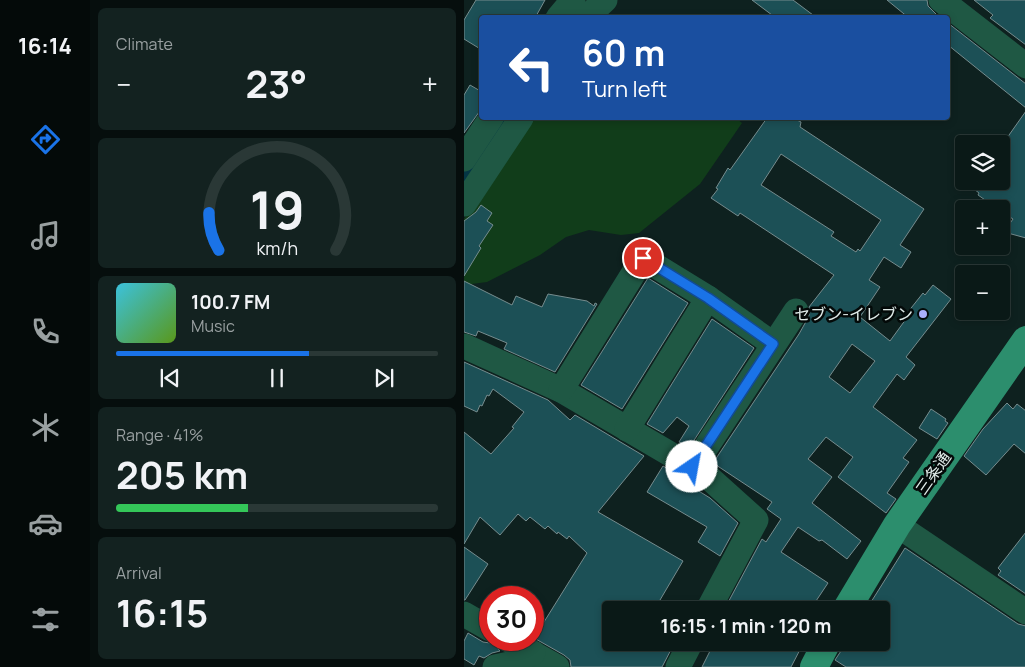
<!DOCTYPE html>
<meta charset="utf-8">
<style>
:root{--surface:#0a1917;--page:#132220;--text:#f1f3f6;--muted:#99a0a1;--line:#2a3836;--accent:#1a73e8}
body{margin:0;font-family:Manrope,"Noto Sans JP",sans-serif;background:var(--page);color:var(--text);height:100vh;display:flex;flex-direction:column;font-size:19px;white-space:nowrap}
*{box-sizing:border-box;margin:0}
p{font-size:16px;color:var(--muted)}
.icon{flex:none;width:28px;height:28px;fill:none;stroke:currentColor;stroke-width:2;stroke-linecap:round;stroke-linejoin:round}
.map{position:relative;flex:1;overflow:hidden}
.panel{display:flex;flex-direction:column;gap:8px;padding:8px;background:#060e0d;width:374px}
.panel>*{flex:none}
.banner{position:absolute;left:15px;top:15px;width:471px;height:105px;border-radius:5px;box-shadow:0 2px 8px #0003,0 0 0 1px var(--line);background:#1a4fa0;color:#fff;overflow:hidden}
.controls{position:absolute;left:491px;top:135px;display:grid;gap:10px}
.controls a{display:grid;place-items:center;width:55px;height:55px;border-radius:5px;background:var(--surface);box-shadow:0 2px 8px #0003,0 0 0 1px var(--line);font-size:25px}
.speed{position:absolute;left:15px;top:586px;display:flex;gap:10px;font-size:25px;font-weight:700;text-align:center}
.speed>*{display:grid;place-content:center;width:65px;height:65px;border-radius:50%;background:var(--surface);box-shadow:0 2px 8px #0003,0 0 0 1px var(--line);line-height:1}
.speed .limit{border:8px solid #d22;background:#fff;color:#111}
.pin{position:absolute;display:grid;place-items:center;width:42px;height:42px;color:#fff;margin:-21px;border:2px solid #fff;border-radius:50%;box-shadow:0 1px 5px #0007}
.me{position:absolute;width:55px;margin:-28px;rotate:33deg;stroke-linejoin:round;filter:drop-shadow(0 0 4px #0008)}
.turn{display:flex;align-items:center;gap:18px;height:105px;padding:0 20px;font-size:22px}
.turn .icon{width:65px;height:65px;stroke-width:2.5}
.turn b{display:block;font-size:35px;line-height:42px}
.big{font-size:38px;font-weight:700;line-height:1.1}
.panel .tile{flex:1;display:flex;flex-direction:column;justify-content:center;gap:8px;min-width:0;padding:0 18px;border-radius:8px;background:var(--page)}
.panel .dial{align-items:center;gap:0}
.dial svg{height:130px;overflow:visible;fill:none;stroke:var(--line);stroke-width:7;stroke-linecap:round;text-anchor:middle}
.dial text{fill:var(--text);stroke:none}
.song{display:flex;align-items:center;gap:15px}
.cover{width:60px;height:60px;border-radius:8px;background:linear-gradient(135deg,hsl(190 70% 55%),hsl(90 70% 35%))}
.played{height:5px;border-radius:2px;background:linear-gradient(90deg,var(--accent) 60%,var(--line) 60%)}
.keys{display:flex;justify-content:space-around;direction:ltr}
.heat{display:flex;justify-content:space-between;align-items:center;font-size:28px;direction:ltr}
.charge{height:8px;border-radius:4px;background:linear-gradient(90deg,#34c759 41%,var(--line) 0)}
.trip{position:absolute;left:138px;top:601px;width:288px;height:50px;border-radius:5px;background:var(--surface);box-shadow:0 2px 8px #0003,0 0 0 1px var(--line);font-weight:700;line-height:50px;text-align:center}
main{display:flex;flex:1;min-height:0}
.tabs{display:flex;flex-direction:column;width:90px;justify-content:space-around;align-items:center;background:#040a09;color:var(--muted)}
.tabs .icon{width:35px;height:35px}
.tabs .current{color:var(--accent)}
.tabs b{font-size:22px;color:var(--text)}
.map>svg:first-child{display:block}
.green{fill:#113d1a}
.lines{fill:none;stroke-linecap:round;stroke-linejoin:round}
.river{stroke:#043645;stroke-width:31}
.building{fill:#1c5056;stroke:#768c8e;fill-rule:evenodd}
.minor{stroke:#1f5844;stroke-width:25}
.major{stroke:#2c8e6d;stroke-width:28}
.route-casing{stroke:#114b97;stroke-width:12}
.route{stroke:#1a73e8;stroke-width:9}
.poi-dot{fill:#abaffb;stroke:#030908;stroke-width:2}
.labels{text-anchor:middle;stroke-width:5;stroke-linejoin:round;paint-order:stroke}
.poi-label{font-size:16px;fill:#e0ebe9;stroke:#030908;text-anchor:end}
.street-label{font-size:16px;fill:#e0ebe9;stroke:#030908}
</style>
<main>
<nav class="tabs">
<b>16:14</b>
<svg class="icon current" aria-label="directions" viewBox="0 0 24 24"><path d="M12 3l9 9-9 9-9-9zM9 14v-3h6M13 9l2 2-2 2"/></svg>
<svg class="icon" aria-label="music" viewBox="0 0 24 24"><path d="M9 18V5l10-2v13"/><circle cx="6" cy="18" r="3"/><circle cx="16" cy="16" r="3"/></svg>
<svg class="icon" aria-label="phone" viewBox="0 0 24 24"><path d="M5 4h4l2 5-3 2q2 4 5 5l2-3 5 2v4C11 20 4 13 5 4z"/></svg>
<svg class="icon" aria-label="climate" viewBox="0 0 24 24"><path d="M12 3v18M4 7l16 10M4 17L20 7"/></svg>
<svg class="icon" aria-label="car" viewBox="0 0 24 24"><path d="M5 17H2v-5l4-1 3-4h7l3 4 3 1v5h-3M9 17h6M6 11h13"/><circle cx="7" cy="17" r="2"/><circle cx="17" cy="17" r="2"/></svg>
<svg class="icon" aria-label="filters" viewBox="0 0 24 24"><path d="M4 7h16M4 17h16"/><circle cx="9" cy="7" r="2"/><circle cx="15" cy="17" r="2"/></svg>
</nav>
<section class="panel">
<div class="tile"><p>Climate</p>
<div class="heat"><a>−</a><b class="big">23°</b><a>+</a></div>
</div>
<div class="tile dial"><svg viewBox="0 0 100 80">
<path d="M14 69A42 42 0 1 1 86 69"/>
<path d="M14 69A42 42 0 0 1 8 46" stroke="#1a73e8"/>
<text x="50" y="56" font-size="32" font-weight="700">19</text>
<text x="50" y="72" font-size="11">km/h</text>
</svg></div>
<div class="tile">
<div class="song"><i class="cover"></i><div><b>100.7 FM</b><p>Music</p></div></div>
<div class="played"></div>
<div class="keys"><svg class="icon" aria-label="previous" viewBox="0 0 24 24"><path d="M18 5L8 12l10 7zM5 5v14"/></svg><svg class="icon" aria-label="pause" viewBox="0 0 24 24"><path d="M8 5v14M16 5v14"/></svg><svg class="icon" aria-label="next" viewBox="0 0 24 24"><path d="M6 5l10 7-10 7zM19 5v14"/></svg></div>
</div>
<div class="tile"><p>Range · 41%</p><b class="big">205 km</b><div class="charge"></div></div>
<div class="tile"><p>Arrival</p><b class="big">16:15</b></div>
</section>
<div class="map">
<svg width="562" height="667" viewBox="0 0 562 667">
<rect width="100%" height="100%" fill="#0e211f"/>
<path class="green" d="M 69,118 L 272,118 L 278,123 L 236,184 L 175,233 L 157,235 L 125,230 L 102,237 L 76,255 L 23,282 L 0,285 L 0,219 Z"/>
<g class="lines">
<path class="river" d="M 0,180 L 42,118"/>
</g>
<g class="building">
<path d="M 12,0 L 81,0 L 71,18 L 18,18 L 18,50 L 0,39 L 0,20 Z"/>
<path d="M 288,0 L 329,0 L 353,18 L 312,18 Z"/>
<path d="M 423,0 L 463,0 L 464,6 L 476,18 L 445,18 Z"/>
<path d="M 510,0 L 562,0 L 562,45 L 526,18 L 529,15 Z"/>
<path d="M 484,23 L 562,84 L 562,108 L 484,45 Z"/>
<path d="M 6,85 L 18,92 L 18,108 L 0,133 L 0,95 Z"/>
<path d="M 562,111 L 562,238 L 540,232 L 549,219 L 538,212 L 538,209 L 534,209 L 514,195 L 515,193 L 500,181 L 538,181 L 538,145 Z"/>
<path d="M 303,118 L 329,118 L 337,122 L 336,127 L 460,209 L 436,245 L 447,252 L 437,268 L 420,257 L 405,280 L 416,287 L 396,317 L 426,341 L 442,319 L 440,317 L 459,293 L 461,295 L 469,285 L 487,299 L 442,357 L 451,365 L 440,380 L 433,374 L 409,407 L 453,440 L 439,458 L 445,462 L 423,493 L 432,499 L 422,513 L 374,477 L 389,457 L 362,437 L 344,459 L 368,477 L 348,503 L 397,541 L 383,559 L 358,540 L 355,541 L 334,527 L 317,552 L 364,583 L 346,610 L 260,610 L 298,539 L 302,542 L 317,519 L 303,509 L 308,502 L 249,463 L 335,334 L 344,318 L 346,312 L 345,307 L 370,275 L 276,213 L 274,216 L 247,198 L 254,189 L 252,188 L 264,168 L 266,170 ZM 317,154 L 417,220 L 396,251 L 394,249 L 392,252 L 367,236 L 370,232 L 297,185 ZM 388,344 L 411,361 L 386,393 L 365,377 Z"/>
<path d="M 17,205 L 28,213 L 23,221 L 29,225 L 15,246 L 17,248 L 0,276 L 0,221 L 12,212 Z"/>
<path d="M 184,278 L 224,303 L 158,409 L 117,385 Z"/>
<path d="M 0,281 L 48,305 L 52,296 L 78,307 L 84,294 L 123,301 L 130,306 L 131,303 L 133,304 L 91,372 L 40,349 L 43,343 L 14,331 L 12,336 L 0,332 Z"/>
<path d="M 248,319 L 290,348 L 225,448 L 215,442 L 225,426 L 213,417 L 199,433 L 183,424 Z"/>
<path d="M 0,362 L 84,400 L 106,420 L 111,415 L 180,456 L 134,512 L 219,561 L 196,600 L 212,610 L 146,610 L 146,642 L 211,642 L 198,667 L 107,667 L 106,660 L 100,655 L 70,638 L 123,553 L 105,536 L 103,539 L 94,532 L 93,534 L 84,526 L 81,529 L 66,517 L 62,521 L 54,514 L 36,535 L 16,517 L 0,544 L 0,432 L 27,454 L 50,428 L 48,427 L 60,412 L 29,389 L 25,396 L 23,395 L 18,406 L 16,405 L 13,412 L 0,406 Z"/>
<path d="M 543,403 L 549,409 L 553,404 L 562,411 L 562,454 L 550,444 L 522,475 L 500,456 L 519,429 Z"/>
<path d="M 467,409 L 482,419 L 481,421 L 484,423 L 473,439 L 455,428 Z"/>
<path d="M 199,466 L 218,478 L 217,480 L 246,498 L 274,523 L 256,556 L 234,542 L 243,527 L 183,492 Z"/>
<path d="M 562,532 L 562,594 L 534,575 L 537,571 L 534,568 Z"/>
<path d="M 0,547 L 24,564 L 1,600 L 0,600 Z"/>
<path d="M 441,548 L 554,624 L 562,626 L 562,667 L 382,667 L 371,660 L 383,642 L 416,642 L 416,634 L 423,625 L 416,620 L 416,610 L 402,610 Z"/>
<path d="M 4,633 L 19,642 L 26,643 L 31,642 L 32,647 L 36,651 L 28,653 L 20,658 L 15,656 L 10,665 L 0,659 L 0,641 Z"/>
<path d="M 269,642 L 340,642 L 327,667 L 238,667 L 250,643 L 265,651 Z"/>
</g>
<g class="lines">
<g class="minor">
<path d="M 477,0 L 562,66"/>
<path d="M 94,18 L 109,0"/>
<path d="M 122,18 L 141,0"/>
<path d="M 0,159 L 27,118"/>
<path d="M 0,204 L 57,118"/>
<path d="M 244,298 L 309,344"/>
<path d="M 0,346 L 97,390 L 242,475 L 292,520 L 244,610"/>
<path d="M 97,390 L 179,258 L 244,298 L 163,429"/>
<path d="M 229,467 L 332,311"/>
<path d="M 433,525 L 562,612"/>
<path d="M 0,614 L 26,629"/>
<path d="M 45,640 L 93,667"/>
<path d="M 31,667 L 45,664 L 69,653"/>
<path d="M 214,667 L 227,642"/>
</g>
<g class="major">
<path d="M 382,610 L 433,525 L 562,340"/>
<path d="M 350,667 L 363,642"/>
</g>
</g>
<g class="lines">
<g class="route-casing">
<path id="route" d="M 179,258 L 244,298 L 309,344 L 228,467"/>
</g>
<use href="#route" class="route"/>
</g>
<circle class="poi-dot" cx="459" cy="314" r="5"/>
<g class="labels">
<g class="poi-label">
<text x="449" y="320">セブン-イレブン</text>
</g>
<g class="street-label">
<text transform="translate(469 473) rotate(-55)" y="6">三条通</text>
</g>
</g>
</svg>
<div class="controls">
<a><svg class="icon" aria-label="layers" viewBox="0 0 24 24"><path d="M12 4l9 5-9 5-9-5zM3 14l9 5 9-5"/></svg></a>
<a>+</a>
<a>−</a>
</div>
<div class="speed"><div class="limit">30</div></div>
<div class="pin" style="left:179px;top:258px;background:#d93025"><svg class="icon" aria-label="arrive" viewBox="0 0 24 24"><path d="M6 21V4h12l-3 4 3 4H6"/></svg></div>
<svg class="me" style="left:228px;top:467px" viewBox="-20 -20 40 40"><circle r="19" fill="#fff"/><path d="M0-13L10 11 0 6-10 11z" fill="#1a73e8"/></svg>
<div class="trip">16:15 · 1 min · 120 m</div>
<div class="banner">
<div class="turn"><svg class="icon" aria-label="left" viewBox="0 0 24 24"><path d="M17 20v-9H6M10 6l-5 5 5 5"/></svg><div><b>60 m</b>Turn left</div></div>
</div>
</div>
</main>
